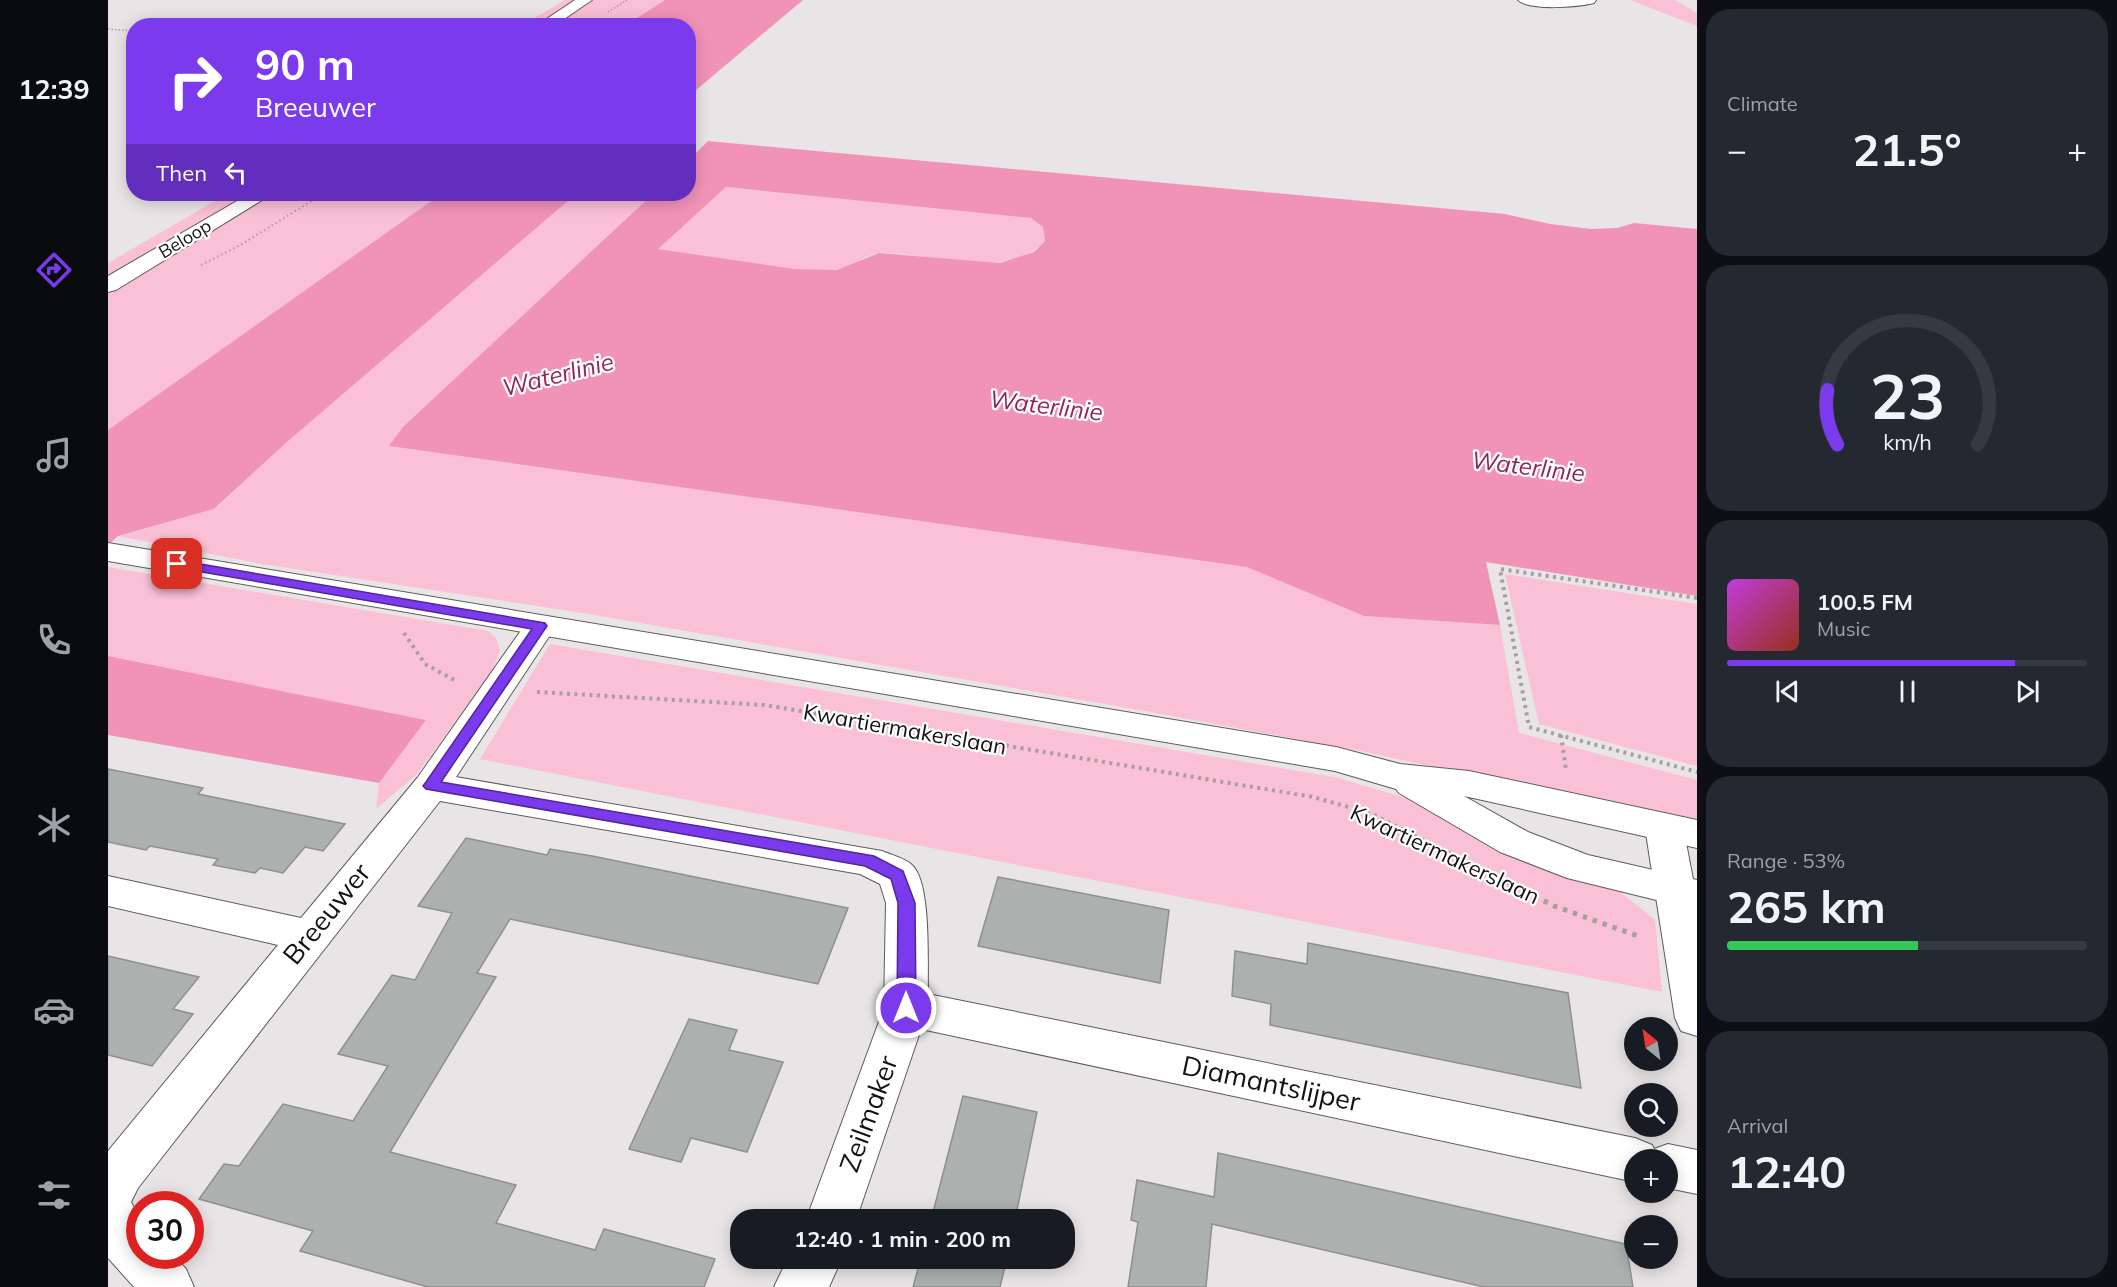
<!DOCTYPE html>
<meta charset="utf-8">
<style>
:root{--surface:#171b24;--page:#242831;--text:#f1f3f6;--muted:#9ea1a6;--line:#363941;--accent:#7c3aed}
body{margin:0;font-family:Mulish,sans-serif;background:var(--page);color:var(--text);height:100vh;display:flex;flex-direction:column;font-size:22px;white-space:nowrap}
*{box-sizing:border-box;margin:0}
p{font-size:20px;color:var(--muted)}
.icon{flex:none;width:33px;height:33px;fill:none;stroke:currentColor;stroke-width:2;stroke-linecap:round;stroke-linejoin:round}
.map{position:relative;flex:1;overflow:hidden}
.details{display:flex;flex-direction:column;gap:9px;padding:9px;background:#0d0f14;width:420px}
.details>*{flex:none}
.hud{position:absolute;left:18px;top:18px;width:570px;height:183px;border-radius:24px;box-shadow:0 3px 15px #0003;background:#7c3aed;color:#fff;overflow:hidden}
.needle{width:39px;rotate:330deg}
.controls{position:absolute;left:1516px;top:1017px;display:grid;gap:12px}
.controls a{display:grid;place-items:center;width:54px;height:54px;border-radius:50%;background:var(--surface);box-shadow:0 3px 15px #0003;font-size:30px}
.speed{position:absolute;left:18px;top:1191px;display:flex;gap:12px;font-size:30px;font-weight:700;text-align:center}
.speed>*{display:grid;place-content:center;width:78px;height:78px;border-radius:50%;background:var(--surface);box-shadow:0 3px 15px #0003;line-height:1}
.speed .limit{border:9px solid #d22;background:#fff;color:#111}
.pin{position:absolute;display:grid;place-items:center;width:51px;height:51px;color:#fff;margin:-26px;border-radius:12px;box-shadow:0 3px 9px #0006}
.me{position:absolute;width:66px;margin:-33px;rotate:0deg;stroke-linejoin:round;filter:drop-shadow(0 0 4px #0008)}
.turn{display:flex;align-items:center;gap:21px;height:126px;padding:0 30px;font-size:27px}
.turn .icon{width:78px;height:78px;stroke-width:2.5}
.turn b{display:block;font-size:42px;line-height:51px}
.then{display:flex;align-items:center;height:57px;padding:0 30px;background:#0003;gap:12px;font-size:22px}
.big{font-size:45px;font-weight:700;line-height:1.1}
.details .widget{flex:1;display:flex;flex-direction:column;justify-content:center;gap:9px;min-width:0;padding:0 21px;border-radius:24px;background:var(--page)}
.details .dial{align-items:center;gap:0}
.dial svg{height:156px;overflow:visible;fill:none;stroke:var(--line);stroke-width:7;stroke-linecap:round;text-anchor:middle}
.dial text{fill:var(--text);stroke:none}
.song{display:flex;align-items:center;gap:18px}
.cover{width:72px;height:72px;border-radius:9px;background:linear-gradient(135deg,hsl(290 70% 55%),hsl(10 70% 35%))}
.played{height:6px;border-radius:3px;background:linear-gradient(90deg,var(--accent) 80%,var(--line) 80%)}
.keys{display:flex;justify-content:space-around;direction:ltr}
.heat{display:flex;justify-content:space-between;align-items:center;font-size:33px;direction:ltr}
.charge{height:9px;border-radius:4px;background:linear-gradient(90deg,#34c759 53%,var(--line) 0)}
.trip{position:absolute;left:622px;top:1209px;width:345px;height:60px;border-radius:24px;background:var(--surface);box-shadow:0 3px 15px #0003;font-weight:700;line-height:60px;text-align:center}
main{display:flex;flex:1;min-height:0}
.tab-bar{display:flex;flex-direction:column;width:108px;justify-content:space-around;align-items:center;background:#090b0e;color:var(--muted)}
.tab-bar .icon{width:42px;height:42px}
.tab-bar .current{color:var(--accent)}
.tab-bar b{font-size:27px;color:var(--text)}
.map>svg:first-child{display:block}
.green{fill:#fac0d5}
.water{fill:#f193b7;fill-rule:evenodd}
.building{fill:#acb0af;stroke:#8d908f;stroke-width:1.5}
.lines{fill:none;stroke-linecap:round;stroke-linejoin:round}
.street-casing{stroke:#5f5b5d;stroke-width:2}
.secondary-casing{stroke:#5f5b5d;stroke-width:2}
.path-far3{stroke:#a4a0a2;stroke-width:1.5;stroke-dasharray:1.5 2;stroke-linecap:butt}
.path-far2{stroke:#a4a0a2;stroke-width:2;stroke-dasharray:1.5 3;stroke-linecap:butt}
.path-far1{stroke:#a4a0a2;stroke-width:4;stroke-dasharray:3 4.5;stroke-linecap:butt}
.path{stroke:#a4a0a2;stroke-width:5;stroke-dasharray:4.5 6;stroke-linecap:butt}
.street{fill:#fff;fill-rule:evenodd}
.secondary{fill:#fff;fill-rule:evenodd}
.route{fill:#7c3aed;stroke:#51269a;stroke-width:1.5}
.labels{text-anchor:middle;stroke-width:4.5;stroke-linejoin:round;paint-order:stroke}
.far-street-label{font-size:18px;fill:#131112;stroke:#fff}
.street-label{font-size:22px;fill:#131112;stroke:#fff}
.water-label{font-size:24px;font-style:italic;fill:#922559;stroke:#fff}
.near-street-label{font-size:27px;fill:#131112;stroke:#fff}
</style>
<main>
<nav class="tab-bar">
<b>12:39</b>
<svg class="icon current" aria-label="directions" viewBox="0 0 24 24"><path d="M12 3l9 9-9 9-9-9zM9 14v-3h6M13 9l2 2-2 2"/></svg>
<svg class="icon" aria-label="music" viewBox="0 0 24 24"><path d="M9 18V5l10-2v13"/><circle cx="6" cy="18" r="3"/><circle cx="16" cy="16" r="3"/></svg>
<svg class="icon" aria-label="phone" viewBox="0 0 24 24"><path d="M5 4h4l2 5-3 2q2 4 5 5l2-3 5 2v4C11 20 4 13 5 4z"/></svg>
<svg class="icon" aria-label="climate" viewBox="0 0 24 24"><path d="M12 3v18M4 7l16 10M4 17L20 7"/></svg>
<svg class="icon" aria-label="car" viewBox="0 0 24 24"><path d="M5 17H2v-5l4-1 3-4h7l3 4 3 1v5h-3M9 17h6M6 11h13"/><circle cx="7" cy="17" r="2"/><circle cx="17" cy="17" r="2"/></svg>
<svg class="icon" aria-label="filters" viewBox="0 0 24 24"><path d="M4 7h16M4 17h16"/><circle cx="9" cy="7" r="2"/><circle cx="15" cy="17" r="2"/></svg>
</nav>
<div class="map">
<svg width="1589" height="1287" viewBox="0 0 1589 1287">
<rect width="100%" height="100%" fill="#e9e4e6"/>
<g class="green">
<path d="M 457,0 L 471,0 L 428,25 L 413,26 Z"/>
<path d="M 485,0 L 557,0 L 518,25 L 442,26 Z"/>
<path d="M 1522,0 L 1567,0 L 1589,13 L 1589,26 Z"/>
<path d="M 618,187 L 923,218 L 935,227 L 937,241 C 900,281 823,253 774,253 C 758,253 743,269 727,270 C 673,274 604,257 549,249 Z"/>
<path d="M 119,194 L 143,194 L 0,278 L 0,263 Z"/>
<path d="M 164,194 L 333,194 L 0,430 L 0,293 Z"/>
<path d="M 467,194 L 545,194 L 281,446 L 1140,567 L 1256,616 L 1392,625 L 1411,733 L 1589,780 L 1589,824 L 1248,750 L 1037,711 L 475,613 L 154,564 L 10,536 L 107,509 L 179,442 Z"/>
<path d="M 0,567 L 380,631 L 388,638 L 392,650 L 384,671 L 309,774 L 268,809 L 271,783 L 318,720 L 0,656 Z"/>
<path d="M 1397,574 L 1589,604 L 1589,766 L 1431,724 Z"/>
<path d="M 442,644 L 1226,777 L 1319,804 L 1506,887 L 1547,920 L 1554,992 L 372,759 Z"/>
</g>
<g class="water">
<path d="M 557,0 L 695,0 L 581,96 L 580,26 L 518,25 Z"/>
<path d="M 600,141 L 1397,214 L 1442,224 L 1483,229 L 1509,228 L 1526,223 L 1589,229 L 1589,596 L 1378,562 L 1392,625 L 1256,616 L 1139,567 L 281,446 L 295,427 L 545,194 L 580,194 L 581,160 ZM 618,187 L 923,218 L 935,227 L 937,241 L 926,252 L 892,263 L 771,253 L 729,270 L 686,269 L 550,249 Z"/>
<path d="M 333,194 L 468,194 L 179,442 L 106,509 L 10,536 L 0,545 L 0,430 Z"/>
<path d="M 0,656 L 318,720 L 271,783 L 0,735 Z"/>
</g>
<g class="building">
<path d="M 0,769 L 95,788 L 90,794 L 237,824 L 215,851 L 197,847 L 175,873 L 152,868 L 147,873 L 105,865 L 110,859 L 42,846 L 38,850 L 0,842 Z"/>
<path d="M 358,838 L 439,855 L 442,849 L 484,856 L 740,908 L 710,984 L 402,919 L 369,973 L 388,977 L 282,1152 L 408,1185 L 388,1223 L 487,1250 L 496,1229 L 607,1259 L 596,1287 L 320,1287 L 192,1251 L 205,1231 L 91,1199 L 116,1164 L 131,1166 L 175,1104 L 245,1121 L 280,1066 L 230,1054 L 284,975 L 307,980 L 344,913 L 310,906 Z"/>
<path d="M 890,877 L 1061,910 L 1052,983 L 870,946 Z"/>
<path d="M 1200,943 L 1460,993 L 1473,1088 L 1162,1025 L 1163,1004 L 1124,996 L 1127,951 L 1199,964 Z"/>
<path d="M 0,956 L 91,977 L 65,1009 L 85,1014 L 44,1066 L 0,1055 Z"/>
<path d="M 581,1019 L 629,1030 L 621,1050 L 675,1062 L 639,1152 L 583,1138 L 573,1162 L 521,1149 Z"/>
<path d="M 855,1096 L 929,1112 L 907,1220 L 823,1220 Z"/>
<path d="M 1110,1153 L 1518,1244 L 1525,1287 L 1376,1287 L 1104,1224 L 1098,1287 L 1020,1287 L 1030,1222 L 1023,1220 L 1029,1180 L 1106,1197 Z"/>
<path d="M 813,1258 L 899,1258 L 892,1287 L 805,1287 Z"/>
</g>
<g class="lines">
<g class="street-casing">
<g id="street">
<path d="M 467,0 L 484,0 L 446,26 L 428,26 Z"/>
<path d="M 1410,0 L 1488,0 L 1486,3 C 1471,7 1421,11 1410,0 Z"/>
<path d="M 141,194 L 164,194 L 8,290 L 0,292 L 0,276 Z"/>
<path d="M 432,616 L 443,619 L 448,626 L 348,777 L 774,851 C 783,855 797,858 804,865 C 824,883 819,967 820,994 L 1527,1138 L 1544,1145 L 1546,1149 L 1560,1144 L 1589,1150 L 1589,1194 L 1560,1188 L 1560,1160 L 1527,1160 L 1527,1182 L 813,1029 L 748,1220 L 698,1220 L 776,1008 L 778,903 L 772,884 L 752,874 L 332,801 L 30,1188 L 23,1202 L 32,1219 L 32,1256 L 66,1256 L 78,1269 L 86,1287 L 26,1287 L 0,1258 L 0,1151 L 170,945 L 0,906 L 0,876 L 193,918 L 310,777 L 421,619 Z"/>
<path d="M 1556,813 L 1570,817 L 1575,827 L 1589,900 L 1589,1036 L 1573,1031 L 1567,1018 L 1537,827 L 1542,817 Z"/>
<path d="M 680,1258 L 734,1258 L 721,1287 L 666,1287 Z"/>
</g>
</g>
<g class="secondary-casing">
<path id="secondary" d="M 0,543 L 1228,747 L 1292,764 L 1361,771 L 1589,820 L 1589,848 L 1356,796 L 1420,832 L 1480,855 L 1589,880 L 1589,910 L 1459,878 L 1392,852 L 1291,793 L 1288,789 L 1227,771 L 0,561 Z"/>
</g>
<g class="path-far3">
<path d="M 500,12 L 519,0"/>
<path d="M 0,29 L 26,31"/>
</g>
<path class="path-far2" d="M 93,265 L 134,244 L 215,194"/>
<g class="path-far1">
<path d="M 1589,598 L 1392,569 L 1421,727 L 1589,772"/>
<path d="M 296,633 L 317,664 L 350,682"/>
<path d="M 429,692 L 656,705 L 1205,797 L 1262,813 L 1392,879"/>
<path d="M 1453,735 L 1458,770"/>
</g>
<path class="path" d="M 1389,877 L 1446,906 L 1533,937"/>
<use href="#street" class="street"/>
<use href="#secondary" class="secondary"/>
</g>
<path class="route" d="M 69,560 L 437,623 L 439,626 L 333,782 L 766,856 L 795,871 L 807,903 L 808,1008 L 805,1013 L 798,1015 L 792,1013 L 789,1008 L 790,903 L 783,879 L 757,866 L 318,789 L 315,786 L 318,782 L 424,629 L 65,567 L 63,564 Z"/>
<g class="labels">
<g class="far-street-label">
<text transform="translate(77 239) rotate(-31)" y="6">Beloop</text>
</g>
<g class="street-label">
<text transform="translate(797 729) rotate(10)" y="8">Kwartiermakerslaan</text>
<text transform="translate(1337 854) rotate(25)" y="8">Kwartiermakerslaan</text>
</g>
<g class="water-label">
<text transform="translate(450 375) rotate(-14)" y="8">Waterlinie</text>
<text transform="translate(938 406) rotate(7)" y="8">Waterlinie</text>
<text transform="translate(1420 467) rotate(7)" y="8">Waterlinie</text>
</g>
<g class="near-street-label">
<text transform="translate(219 914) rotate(-51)" y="9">Breeuwer</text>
<text transform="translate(1163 1084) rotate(12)" y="9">Diamantslijper</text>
<text transform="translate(761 1114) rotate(-70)" y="9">Zeilmaker</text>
</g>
</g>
</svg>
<div class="controls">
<a><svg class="needle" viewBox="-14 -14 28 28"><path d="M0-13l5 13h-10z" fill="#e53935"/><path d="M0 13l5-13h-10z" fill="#9ea1a6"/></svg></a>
<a><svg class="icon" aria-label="search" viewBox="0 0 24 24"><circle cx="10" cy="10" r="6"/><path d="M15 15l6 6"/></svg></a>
<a>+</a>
<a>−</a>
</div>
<div class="speed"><div class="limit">30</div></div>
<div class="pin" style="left:69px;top:564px;background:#d93025"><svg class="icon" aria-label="arrive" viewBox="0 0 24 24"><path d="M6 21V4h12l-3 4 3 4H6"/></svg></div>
<svg class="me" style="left:798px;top:1008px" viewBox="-20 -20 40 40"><circle r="17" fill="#7c3aed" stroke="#fff" stroke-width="3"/><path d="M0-11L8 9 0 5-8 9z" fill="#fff"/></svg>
<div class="trip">12:40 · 1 min · 200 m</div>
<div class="hud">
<div class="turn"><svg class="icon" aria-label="right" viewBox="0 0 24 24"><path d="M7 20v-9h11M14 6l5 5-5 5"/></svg><div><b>90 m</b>Breeuwer</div></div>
<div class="then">Then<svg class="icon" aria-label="left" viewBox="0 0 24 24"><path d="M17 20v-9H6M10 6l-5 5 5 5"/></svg></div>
</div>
</div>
<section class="details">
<div class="widget"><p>Climate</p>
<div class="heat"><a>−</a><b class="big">21.5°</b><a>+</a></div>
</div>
<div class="widget dial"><svg viewBox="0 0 100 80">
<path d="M14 69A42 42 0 1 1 86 69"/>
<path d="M14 69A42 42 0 0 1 9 41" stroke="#7c3aed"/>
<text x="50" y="56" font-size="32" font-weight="700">23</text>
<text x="50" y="72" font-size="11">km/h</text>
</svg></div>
<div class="widget">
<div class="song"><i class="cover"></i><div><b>100.5 FM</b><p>Music</p></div></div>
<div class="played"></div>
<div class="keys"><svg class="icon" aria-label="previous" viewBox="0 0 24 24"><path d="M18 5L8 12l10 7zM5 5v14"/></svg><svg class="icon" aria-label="pause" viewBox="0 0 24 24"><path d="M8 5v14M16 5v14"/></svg><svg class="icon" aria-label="next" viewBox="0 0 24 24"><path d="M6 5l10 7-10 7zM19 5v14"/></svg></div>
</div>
<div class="widget"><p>Range · 53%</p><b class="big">265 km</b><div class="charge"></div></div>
<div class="widget"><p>Arrival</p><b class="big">12:40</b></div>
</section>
</main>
